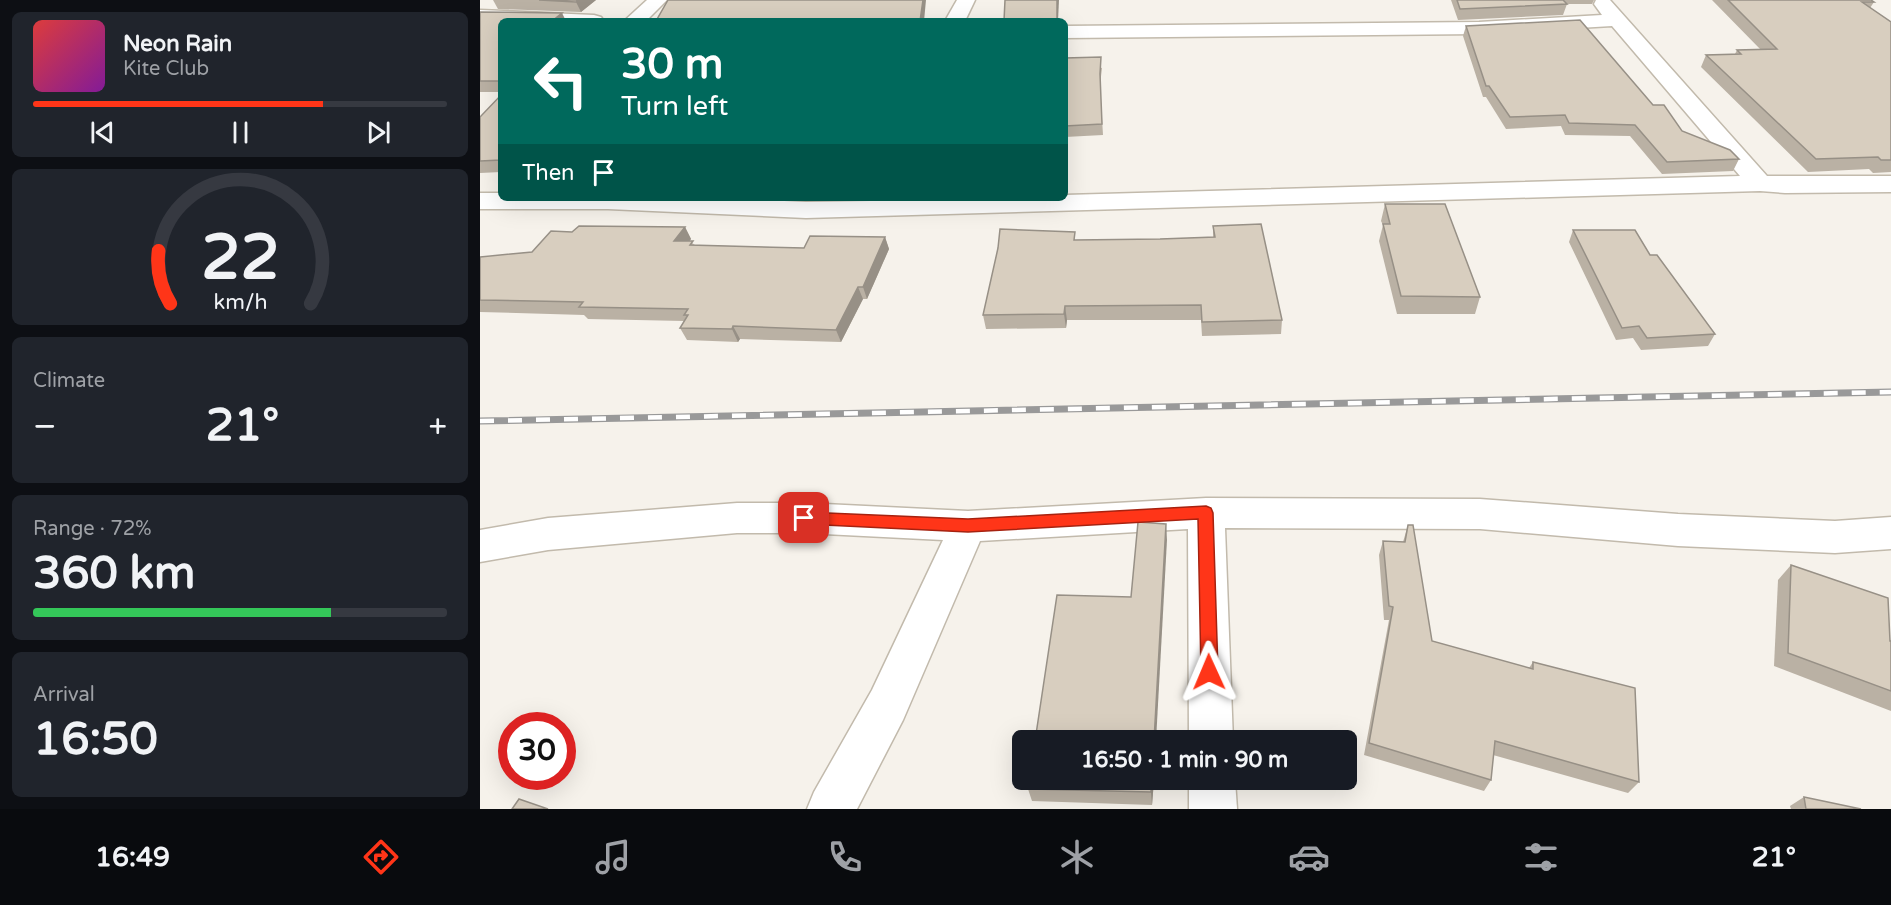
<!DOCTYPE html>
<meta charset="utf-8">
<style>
:root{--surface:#171b24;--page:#20242c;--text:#f1f3f6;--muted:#9ea1a6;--line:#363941;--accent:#ff3518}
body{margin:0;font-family:"Varela Round",sans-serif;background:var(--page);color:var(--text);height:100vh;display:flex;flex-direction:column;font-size:22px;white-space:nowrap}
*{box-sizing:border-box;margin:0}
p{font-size:20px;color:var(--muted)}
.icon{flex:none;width:33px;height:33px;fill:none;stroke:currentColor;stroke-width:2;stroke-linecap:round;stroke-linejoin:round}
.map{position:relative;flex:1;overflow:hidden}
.side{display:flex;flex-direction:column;gap:12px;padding:12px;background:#0d0f14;width:480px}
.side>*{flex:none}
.guide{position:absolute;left:18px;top:18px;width:570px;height:183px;border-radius:9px;box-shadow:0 6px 24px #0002;background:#00695c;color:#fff;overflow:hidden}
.speed{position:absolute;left:18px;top:712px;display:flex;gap:12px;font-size:30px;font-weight:700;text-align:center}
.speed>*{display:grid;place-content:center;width:78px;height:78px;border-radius:50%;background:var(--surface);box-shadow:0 6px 24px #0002;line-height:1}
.speed .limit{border:9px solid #d22;background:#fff;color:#111}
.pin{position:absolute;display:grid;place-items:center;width:51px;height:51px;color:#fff;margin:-26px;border-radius:12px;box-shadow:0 3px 9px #0006}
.me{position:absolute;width:66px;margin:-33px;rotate:359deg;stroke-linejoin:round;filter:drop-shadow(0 0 4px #0008)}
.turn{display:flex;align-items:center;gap:21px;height:126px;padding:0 24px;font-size:27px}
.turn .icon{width:78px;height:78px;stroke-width:2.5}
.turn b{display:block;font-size:42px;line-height:51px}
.then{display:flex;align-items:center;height:57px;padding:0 24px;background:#0003;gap:12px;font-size:22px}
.big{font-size:45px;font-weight:800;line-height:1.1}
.side .card{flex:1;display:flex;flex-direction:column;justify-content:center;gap:9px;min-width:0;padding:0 21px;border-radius:9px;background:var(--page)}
.side .dial{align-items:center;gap:0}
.dial svg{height:156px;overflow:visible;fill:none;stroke:var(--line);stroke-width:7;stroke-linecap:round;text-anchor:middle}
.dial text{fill:var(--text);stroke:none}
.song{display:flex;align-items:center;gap:18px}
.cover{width:72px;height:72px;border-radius:9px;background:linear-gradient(135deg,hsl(0 70% 55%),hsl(290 70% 35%))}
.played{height:6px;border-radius:3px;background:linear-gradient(90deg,var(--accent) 70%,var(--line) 70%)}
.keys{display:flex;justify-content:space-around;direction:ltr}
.heat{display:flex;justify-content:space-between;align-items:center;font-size:33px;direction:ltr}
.charge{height:9px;border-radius:4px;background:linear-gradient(90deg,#34c759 72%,var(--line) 0)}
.trip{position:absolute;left:532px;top:730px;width:345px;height:60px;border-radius:9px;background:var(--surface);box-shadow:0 6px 24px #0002;font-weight:800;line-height:60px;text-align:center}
.tab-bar{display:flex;height:96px;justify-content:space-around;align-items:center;background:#090b0e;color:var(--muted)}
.tab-bar .icon{width:42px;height:42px}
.tab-bar .selected{color:var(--accent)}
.tab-bar b{font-size:27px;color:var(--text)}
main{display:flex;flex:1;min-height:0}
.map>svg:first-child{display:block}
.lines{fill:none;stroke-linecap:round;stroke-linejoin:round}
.street-casing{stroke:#c2baac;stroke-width:3}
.street{fill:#fff;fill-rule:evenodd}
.rail-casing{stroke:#999;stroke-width:7}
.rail{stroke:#fff;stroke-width:4.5;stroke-dasharray:14;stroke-linecap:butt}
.wall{fill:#bab1a4}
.shaded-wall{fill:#979086}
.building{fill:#d8cebf;stroke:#979086;stroke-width:1.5}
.route{fill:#ff3518;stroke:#a62210;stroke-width:1.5}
</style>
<main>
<section class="side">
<div class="card">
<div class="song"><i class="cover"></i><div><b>Neon Rain</b><p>Kite Club</p></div></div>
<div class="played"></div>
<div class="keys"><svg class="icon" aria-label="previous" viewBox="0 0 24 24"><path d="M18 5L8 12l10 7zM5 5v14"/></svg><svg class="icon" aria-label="pause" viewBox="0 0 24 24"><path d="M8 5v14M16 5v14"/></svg><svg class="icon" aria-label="next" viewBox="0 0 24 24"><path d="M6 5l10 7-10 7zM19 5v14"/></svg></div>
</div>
<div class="card dial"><svg viewBox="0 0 100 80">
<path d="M14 69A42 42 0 1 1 86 69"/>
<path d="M14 69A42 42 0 0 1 8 42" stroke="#ff3518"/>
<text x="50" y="56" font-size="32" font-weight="700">22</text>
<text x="50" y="72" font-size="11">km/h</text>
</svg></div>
<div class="card"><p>Climate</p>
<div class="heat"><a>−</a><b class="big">21°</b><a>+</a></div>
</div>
<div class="card"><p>Range · 72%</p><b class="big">360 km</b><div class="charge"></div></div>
<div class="card"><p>Arrival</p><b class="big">16:50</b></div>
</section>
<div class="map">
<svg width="1411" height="809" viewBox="0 0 1411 809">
<rect width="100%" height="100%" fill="#f6f2eb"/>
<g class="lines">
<g class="street-casing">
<g id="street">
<path d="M 167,0 L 187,0 L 166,21 L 144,21 Z"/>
<path d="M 477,0 L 495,0 L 485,21 L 465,21 Z"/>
<path d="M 1116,0 L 1130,0 L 1287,176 L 1411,176 L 1411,192 L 1305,193 L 1280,191 L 326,218 L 128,209 L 0,209 L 0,193 L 21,193 L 21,198 L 234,198 L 326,202 L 585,198 L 585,195 L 1260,176 L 1132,26 L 999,34 L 585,38 L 585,26 L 999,22 L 1122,15 L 1114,4 Z"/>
<path d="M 0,10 L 114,15 L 121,17 L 124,21 L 0,22 Z"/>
<path d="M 726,498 L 1000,499 L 1198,514 L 1355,521 L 1411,517 L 1411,549 L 1355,553 L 1198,546 L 1000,529 L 745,528 L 753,741 L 709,741 L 708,529 L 500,541 L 423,720 L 377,809 L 327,809 L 334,792 L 392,690 L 463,540 L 324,533 L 257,533 L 68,550 L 0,562 L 0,530 L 68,518 L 257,503 L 324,503 L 488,511 Z"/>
<path d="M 709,780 L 755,780 L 757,809 L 709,809 Z"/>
</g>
</g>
<use href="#street" class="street"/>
<g class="rail-casing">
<path id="rail" d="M 0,421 L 1411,392"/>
</g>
<use href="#rail" class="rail"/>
</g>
<g class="wall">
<path d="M 13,0 L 116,0 L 101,12 L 18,9 Z"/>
<path d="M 971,0 L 1114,0 L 1112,4 L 1087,4 L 1083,15 L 978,20 Z"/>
<path d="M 1232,0 L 1391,0 L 1394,2 L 1390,8 L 1411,22 L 1411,172 L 1393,173 L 1389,169 L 1328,172 L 1221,67 L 1226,55 L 1255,54 L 1257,50 L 1281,50 Z"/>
<path d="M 0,12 L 21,21 L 21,92 L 0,92 Z"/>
<path d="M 986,26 L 1173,105 L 1202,131 L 1259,159 L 1253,171 L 1182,174 L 1150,136 L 1085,135 L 1081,126 L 1026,129 L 1006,97 L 1003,97 L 983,36 Z"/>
<path d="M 585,58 L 622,68 L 620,85 L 623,135 L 585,137 Z"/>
<path d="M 21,95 L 21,172 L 0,173 L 0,117 Z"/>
<path d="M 905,204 L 1000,297 L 995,314 L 917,314 L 899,241 L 903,225 L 901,221 Z"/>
<path d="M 733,226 L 802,320 L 801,334 L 722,336 L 721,320 L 587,320 L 586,328 L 506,329 L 503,315 L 518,248 L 596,240 L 680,239 L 733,237 Z"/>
<path d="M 205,227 L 211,239 L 209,241 L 215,245 L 324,248 L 405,237 L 409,249 L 387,299 L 383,299 L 361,342 L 260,339 L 258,342 L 207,340 L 200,328 L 204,321 L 108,319 L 104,315 L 0,312 L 0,257 L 52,252 L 92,232 Z"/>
<path d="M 1093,230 L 1170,255 L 1235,334 L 1228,346 L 1161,350 L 1153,338 L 1136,340 L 1089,242 Z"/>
<path d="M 928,525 L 952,641 L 1049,668 L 1053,662 L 1159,782 L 1148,793 L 1013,755 L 1011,780 L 1004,791 L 884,755 L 909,620 L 904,620 L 899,555 L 903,541 L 923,542 Z"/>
<path d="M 1311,565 L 1411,641 L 1411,711 L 1294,666 L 1298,580 Z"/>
<path d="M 674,780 L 672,805 L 552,801 L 548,789 Z"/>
<path d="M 1324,797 L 1381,809 L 1311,809 L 1310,806 Z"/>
</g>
<g class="shaded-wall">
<path d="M 98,0 L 116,0 L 101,12 L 96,2 Z"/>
<path d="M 443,0 L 446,0 L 444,21 L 440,21 Z"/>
<path d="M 577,0 L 579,0 L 578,21 L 577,21 Z"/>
<path d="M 82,13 L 86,21 L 72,21 Z"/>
<path d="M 205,227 L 211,239 L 201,253 L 194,241 Z"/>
<path d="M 405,237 L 409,249 L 387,299 L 383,287 Z"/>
<path d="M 378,287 L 383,299 L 361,342 L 356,330 Z"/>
<path d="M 585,306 L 587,320 L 586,328 L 584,314 Z"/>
<path d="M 253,326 L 260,339 L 258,342 L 252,329 Z"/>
<path d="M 686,524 L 687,540 L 676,741 L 674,741 Z"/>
<path d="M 672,780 L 674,780 L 672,805 L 671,792 Z"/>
</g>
<g class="building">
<path d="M 59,0 L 98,0 L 96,2 Z"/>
<path d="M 188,0 L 443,0 L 440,21 L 176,21 Z"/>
<path d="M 525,0 L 577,0 L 577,21 L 524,21 Z"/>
<path d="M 977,0 L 1083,0 L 1087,4 L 980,9 Z"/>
<path d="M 1248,0 L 1391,0 L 1394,2 L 1382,2 L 1411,22 L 1411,160 L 1401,160 L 1398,157 L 1336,159 L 1226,55 L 1261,54 L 1257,50 L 1297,49 Z"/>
<path d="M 0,12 L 82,13 L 72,21 L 21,21 L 21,81 L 0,81 Z"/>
<path d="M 1100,20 L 1173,105 L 1184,105 L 1202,131 L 1250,150 L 1259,159 L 1187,162 L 1155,125 L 1089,123 L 1085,115 L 1030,117 L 1009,86 L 1006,86 L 986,26 Z"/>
<path d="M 621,57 L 620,74 L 622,124 L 585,126 L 585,58 Z"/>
<path d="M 21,95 L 21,160 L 0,161 L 0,117 Z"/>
<path d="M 905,204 L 965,204 L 1000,297 L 921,296 L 903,224 L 910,224 Z"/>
<path d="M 781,224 L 802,320 L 722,322 L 721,305 L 585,306 L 584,314 L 503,315 L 518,248 L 520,229 L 595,232 L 594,240 L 680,239 L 735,237 L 733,226 Z"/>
<path d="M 99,226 L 205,227 L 194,241 L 213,241 L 210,245 L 324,248 L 330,236 L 405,237 L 383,287 L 378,287 L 356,330 L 253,326 L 252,329 L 200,328 L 208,315 L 204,315 L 208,309 L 99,307 L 103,302 L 0,300 L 0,257 L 52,252 L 71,231 L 92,232 Z"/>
<path d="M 1093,230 L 1155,230 L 1170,255 L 1177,255 L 1235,334 L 1167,338 L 1159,326 L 1142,328 Z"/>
<path d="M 658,522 L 686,524 L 674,741 L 555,741 L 577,595 L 651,597 Z"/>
<path d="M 928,525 L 933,525 L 952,641 L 1053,669 L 1053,662 L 1155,688 L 1159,782 L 1015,741 L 1011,780 L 889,743 L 913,607 L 909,606 L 903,541 L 925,542 Z"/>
<path d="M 1311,565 L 1408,598 L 1410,641 L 1411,641 L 1411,691 L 1308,653 Z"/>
<path d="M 549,780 L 672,780 L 671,792 L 548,789 Z"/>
<path d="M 1324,797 L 1381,809 L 1326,809 Z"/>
<path d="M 39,799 L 68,809 L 32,809 Z"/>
</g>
<path class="route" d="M 726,506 L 731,508 L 733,513 L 738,672 L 736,678 L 729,681 L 723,678 L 721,672 L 718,519 L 488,532 L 324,524 L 318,522 L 316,518 L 318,513 L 324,512 L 488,519 Z"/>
</svg>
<div class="speed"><div class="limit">30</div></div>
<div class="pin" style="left:324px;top:518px;background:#d93025"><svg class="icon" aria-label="arrive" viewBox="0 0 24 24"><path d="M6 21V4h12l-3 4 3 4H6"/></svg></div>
<svg class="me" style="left:729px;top:672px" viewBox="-20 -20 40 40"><path d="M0-17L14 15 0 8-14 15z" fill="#ff3518" stroke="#fff" stroke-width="4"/></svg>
<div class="trip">16:50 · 1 min · 90 m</div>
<div class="guide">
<div class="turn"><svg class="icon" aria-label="left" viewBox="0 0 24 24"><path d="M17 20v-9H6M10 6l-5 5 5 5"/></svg><div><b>30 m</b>Turn left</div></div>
<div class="then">Then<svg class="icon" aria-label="arrive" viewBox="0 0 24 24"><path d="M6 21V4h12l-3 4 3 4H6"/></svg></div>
</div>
</div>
</main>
<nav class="tab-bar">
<b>16:49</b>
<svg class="icon selected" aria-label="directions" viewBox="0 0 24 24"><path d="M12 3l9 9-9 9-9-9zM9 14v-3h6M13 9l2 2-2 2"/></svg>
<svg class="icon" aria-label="music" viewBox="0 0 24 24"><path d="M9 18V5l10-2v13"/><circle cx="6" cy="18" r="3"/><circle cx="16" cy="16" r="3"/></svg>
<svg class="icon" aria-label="phone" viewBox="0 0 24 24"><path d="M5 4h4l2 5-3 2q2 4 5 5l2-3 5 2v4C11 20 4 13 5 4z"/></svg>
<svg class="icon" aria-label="climate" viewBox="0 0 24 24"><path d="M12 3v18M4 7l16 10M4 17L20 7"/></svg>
<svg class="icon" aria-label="car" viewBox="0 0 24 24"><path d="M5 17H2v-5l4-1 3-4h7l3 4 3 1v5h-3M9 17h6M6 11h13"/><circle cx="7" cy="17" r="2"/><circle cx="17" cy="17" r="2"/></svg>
<svg class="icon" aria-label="filters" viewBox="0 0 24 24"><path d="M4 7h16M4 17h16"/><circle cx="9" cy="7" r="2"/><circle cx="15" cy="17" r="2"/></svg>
<b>21°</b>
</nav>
